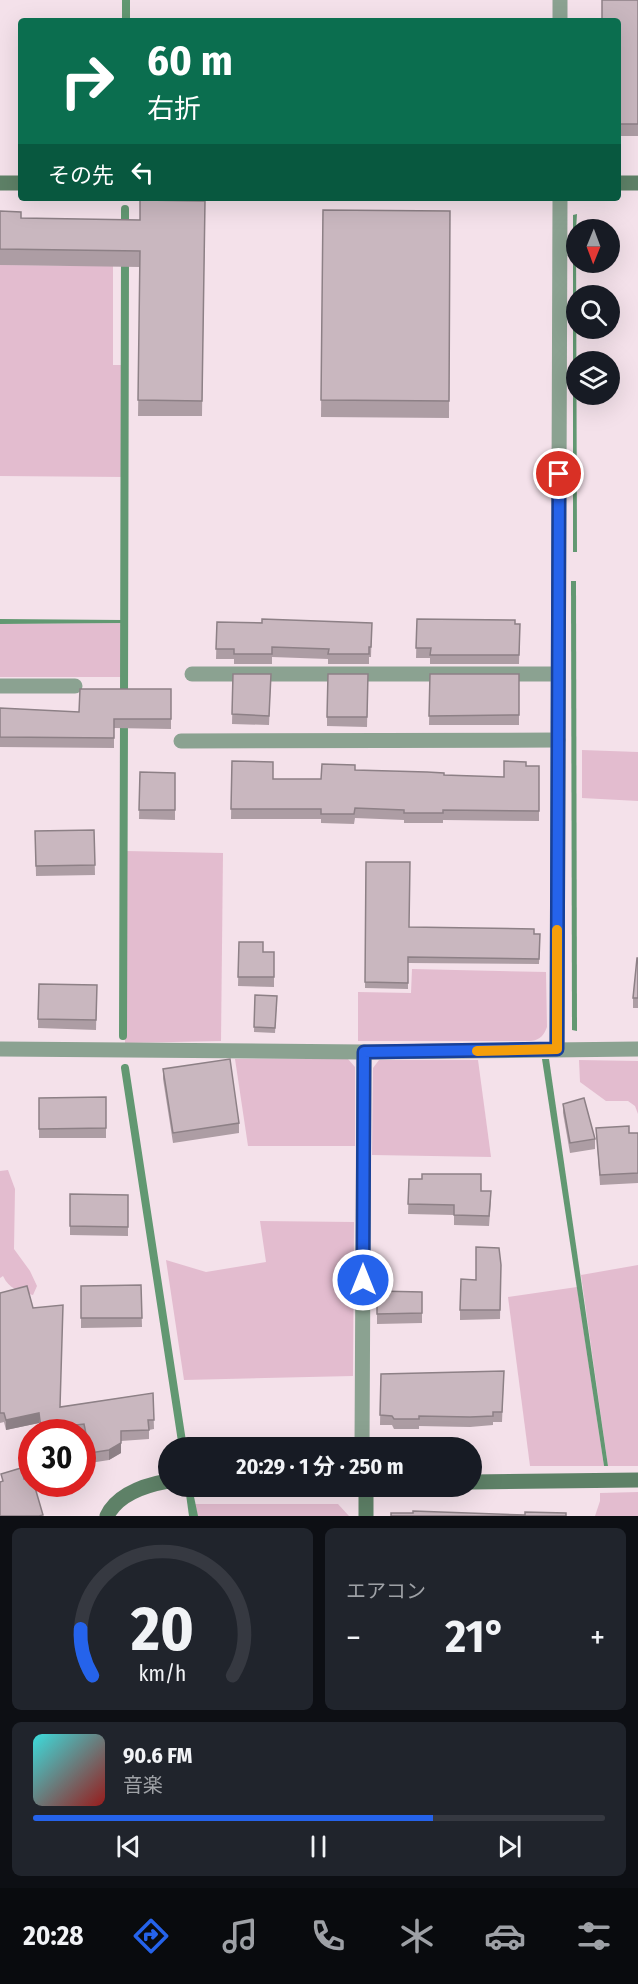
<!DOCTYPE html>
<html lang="ja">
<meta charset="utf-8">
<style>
:root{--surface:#171b24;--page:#20242c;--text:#f1f3f6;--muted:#9ea1a6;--line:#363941;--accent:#2563eb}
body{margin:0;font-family:"Fira Sans Condensed","Noto Sans JP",sans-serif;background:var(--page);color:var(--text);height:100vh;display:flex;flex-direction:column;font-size:22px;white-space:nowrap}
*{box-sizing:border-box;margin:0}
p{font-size:20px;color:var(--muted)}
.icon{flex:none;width:33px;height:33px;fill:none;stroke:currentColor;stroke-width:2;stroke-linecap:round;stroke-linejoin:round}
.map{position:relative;height:1516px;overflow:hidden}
.sheet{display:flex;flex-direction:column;gap:12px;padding:12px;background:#0d0f14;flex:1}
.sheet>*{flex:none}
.top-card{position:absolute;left:18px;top:18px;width:603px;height:183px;border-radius:6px;box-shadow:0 6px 24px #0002;background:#0b6e4f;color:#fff;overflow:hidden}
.needle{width:39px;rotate:181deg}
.tools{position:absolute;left:566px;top:219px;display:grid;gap:12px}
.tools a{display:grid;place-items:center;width:54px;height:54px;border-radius:50%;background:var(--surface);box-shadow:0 6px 24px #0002;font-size:30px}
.speed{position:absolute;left:18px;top:1419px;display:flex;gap:12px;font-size:30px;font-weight:700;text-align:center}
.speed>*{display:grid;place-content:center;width:78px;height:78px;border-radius:50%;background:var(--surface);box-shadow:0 6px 24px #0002;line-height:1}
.speed .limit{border:9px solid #d22;background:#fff;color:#111}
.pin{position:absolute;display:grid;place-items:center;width:51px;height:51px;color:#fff;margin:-26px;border:3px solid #fff;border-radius:50%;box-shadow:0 2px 6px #0007}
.me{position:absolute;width:66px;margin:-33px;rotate:0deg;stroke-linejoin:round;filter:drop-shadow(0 0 4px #0008)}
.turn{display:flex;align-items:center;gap:21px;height:126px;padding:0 30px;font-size:27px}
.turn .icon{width:78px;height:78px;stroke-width:2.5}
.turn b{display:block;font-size:42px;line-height:51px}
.then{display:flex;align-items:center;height:57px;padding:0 30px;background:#0003;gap:12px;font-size:22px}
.big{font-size:45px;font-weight:700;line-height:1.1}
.sheet .widget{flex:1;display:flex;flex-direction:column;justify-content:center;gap:9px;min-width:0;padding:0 21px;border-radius:9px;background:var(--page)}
.sheet .dial{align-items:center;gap:0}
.dial svg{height:156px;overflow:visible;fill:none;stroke:var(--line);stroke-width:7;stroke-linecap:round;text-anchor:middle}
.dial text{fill:var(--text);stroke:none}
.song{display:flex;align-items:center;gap:18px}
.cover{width:72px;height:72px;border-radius:9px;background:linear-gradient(135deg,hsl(180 70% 55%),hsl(0 70% 35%))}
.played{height:6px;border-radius:3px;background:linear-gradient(90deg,var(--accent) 70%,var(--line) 70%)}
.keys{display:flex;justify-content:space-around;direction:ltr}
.heat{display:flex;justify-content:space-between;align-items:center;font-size:33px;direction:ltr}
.sheet .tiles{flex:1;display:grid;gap:12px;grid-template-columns:1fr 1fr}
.widget:last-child{grid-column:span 2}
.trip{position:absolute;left:158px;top:1437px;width:324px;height:60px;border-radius:30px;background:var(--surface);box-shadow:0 6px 24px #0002;font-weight:700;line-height:60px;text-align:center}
.tab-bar{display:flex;height:96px;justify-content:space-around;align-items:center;background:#090b0e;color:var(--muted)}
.tab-bar .icon{width:42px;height:42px}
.tab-bar .active{color:var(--accent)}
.tab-bar b{font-size:27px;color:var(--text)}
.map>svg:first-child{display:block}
.green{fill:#e3bccf}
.water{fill:#629872}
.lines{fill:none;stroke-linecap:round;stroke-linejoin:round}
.stream{stroke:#629872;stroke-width:8}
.street{stroke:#8ba291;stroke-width:15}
.secondary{stroke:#5e8167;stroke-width:15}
.wall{fill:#ad9da4}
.shaded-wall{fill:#8d8086}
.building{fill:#c9b7bf;stroke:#8d8086;stroke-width:1.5}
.route-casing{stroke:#184099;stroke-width:15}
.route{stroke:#2563eb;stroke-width:10}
.slow{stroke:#f59e0b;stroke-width:10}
</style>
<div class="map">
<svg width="638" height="1516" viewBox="0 0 638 1516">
<rect width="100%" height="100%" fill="#f4e1ea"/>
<g class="green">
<path d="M 0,265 L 113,266 L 113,365 L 124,365 L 124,477 L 0,476 Z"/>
<path d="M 123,623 L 123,677 L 0,677 L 0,624 Z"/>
<path d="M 582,750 L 638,752 L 638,801 L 582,798 Z"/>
<path d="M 126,851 L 223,853 L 221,1041 L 125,1043 Z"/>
<path d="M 412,969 L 546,972 L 547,1027 C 544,1035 540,1040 531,1041 L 358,1041 L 358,992 L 411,993 Z"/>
<path d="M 235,1059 L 348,1059 L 355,1067 L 355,1146 L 248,1146 Z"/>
<path d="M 379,1060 L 478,1060 L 491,1157 L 372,1155 L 373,1068 Z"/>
<path d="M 579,1060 L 638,1061 L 638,1114 L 635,1106 L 628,1101 L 606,1101 L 580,1082 Z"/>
<path d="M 8,1170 L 15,1189 L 14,1249 L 30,1271 L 37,1286 L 33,1295 C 20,1292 9,1289 3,1276 L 0,1278 L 0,1171 Z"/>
<path d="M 260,1221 L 354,1222 L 353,1376 L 184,1380 L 166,1260 L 206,1272 L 266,1262 Z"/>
<path d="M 638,1265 L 638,1466 L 608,1466 L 581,1275 Z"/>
<path d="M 577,1287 L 604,1466 L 530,1466 L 508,1297 Z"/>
<path d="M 638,1492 L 638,1516 L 595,1516 L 600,1501 L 600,1493 Z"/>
<path d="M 194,1504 L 338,1504 L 349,1516 L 196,1516 Z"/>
</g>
<g class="water">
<path d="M 577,214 L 576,230 L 577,552 L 573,552 L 573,215 Z"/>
<path d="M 571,581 L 576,581 L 577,1031 L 572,1030 Z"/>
<path d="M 0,619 L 123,620 L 123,623 L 0,624 Z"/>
<path d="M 542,1059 L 549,1059 L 608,1466 L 604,1466 Z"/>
<path d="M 185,1487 L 192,1487 L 198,1516 L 189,1516 Z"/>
</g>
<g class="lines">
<g class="stream">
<path d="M 126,21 L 126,0"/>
<path d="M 125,229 L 125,209"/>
<path d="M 124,700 L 125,257"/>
<path d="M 123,1036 L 124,719"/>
<path d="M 125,1068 L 183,1448"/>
</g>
<g class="street">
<path d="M 560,0 L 560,21"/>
<path d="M 192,674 L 557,674"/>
<path d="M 0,686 L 75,686"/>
<path d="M 181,741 L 558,740"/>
<path d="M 0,1049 L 364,1052 L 638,1049"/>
<path d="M 557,1049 L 560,198"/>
<path d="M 362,1448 L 364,1052"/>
</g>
<g class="secondary">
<path d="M 0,183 L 21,183"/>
<path d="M 618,183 L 638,183"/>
<path d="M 471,1482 L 638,1480"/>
<path d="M 107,1516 C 118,1493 146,1485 168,1481"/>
<path d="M 366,1516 L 366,1486"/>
</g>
</g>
<g class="wall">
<path d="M 638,0 L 638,136 L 618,136 L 618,21 Z"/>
<path d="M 205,201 L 202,416 L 138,416 L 140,267 L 0,265 L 0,211 L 21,218 L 140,220 Z"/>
<path d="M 323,210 L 450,211 L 449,418 L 321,417 Z"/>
<path d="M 417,619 L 520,624 L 519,664 L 430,664 L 430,658 L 416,658 Z"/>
<path d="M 217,622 L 372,623 L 371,657 L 369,657 L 369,664 L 328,664 L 328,659 L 272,657 L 272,664 L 234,664 L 234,659 L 216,659 Z"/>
<path d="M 233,674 L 271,674 L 269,725 L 232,724 Z"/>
<path d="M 368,674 L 367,727 L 327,726 L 327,717 Z"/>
<path d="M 430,674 L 519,674 L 519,725 L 429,725 Z"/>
<path d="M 171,689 L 171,729 L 114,728 L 114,748 L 0,747 L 0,708 L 79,712 Z"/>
<path d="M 232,761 L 273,779 L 321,779 L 355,770 L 444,775 L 504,777 L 526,766 L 539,766 L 539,821 L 443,820 L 443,823 L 404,823 L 404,820 L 355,818 L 354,824 L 321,823 L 321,819 L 231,819 Z"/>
<path d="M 140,772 L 175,773 L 175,820 L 139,819 Z"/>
<path d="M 94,830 L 95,875 L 36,876 L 35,831 Z"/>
<path d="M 366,862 L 409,927 L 540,934 L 539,964 L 408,963 L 408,989 L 365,988 Z"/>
<path d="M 239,942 L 263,952 L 274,952 L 274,987 L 238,986 Z"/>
<path d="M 638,958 L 638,1008 L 633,1008 L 633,998 Z"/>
<path d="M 97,985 L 96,1030 L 38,1028 L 38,1019 Z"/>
<path d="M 255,995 L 277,996 L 275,1033 L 254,1032 Z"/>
<path d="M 163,1069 L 239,1123 L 239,1133 L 173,1143 L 163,1079 Z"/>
<path d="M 106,1097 L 106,1138 L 39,1138 L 39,1098 Z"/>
<path d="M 563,1104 L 595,1139 L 595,1149 L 570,1153 L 563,1113 Z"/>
<path d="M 596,1128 L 629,1133 L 638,1133 L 638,1183 L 600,1185 Z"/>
<path d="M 409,1179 L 481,1191 L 491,1201 L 489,1226 L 454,1225 L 454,1215 L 408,1214 Z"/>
<path d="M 70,1194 L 128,1195 L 128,1236 L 70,1235 Z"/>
<path d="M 501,1265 L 500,1319 L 460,1320 L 460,1310 L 476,1280 Z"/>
<path d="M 141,1285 L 142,1327 L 81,1328 L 81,1286 Z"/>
<path d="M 377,1291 L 422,1292 L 422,1323 L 377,1324 Z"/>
<path d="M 0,1293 L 60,1407 L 153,1393 L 154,1429 L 149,1430 L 149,1439 L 121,1441 L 121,1453 L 109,1460 L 90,1463 L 84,1433 L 82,1434 L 82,1432 L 40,1432 L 39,1423 L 6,1430 L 4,1422 L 0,1423 Z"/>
<path d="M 504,1371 L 502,1422 L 493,1422 L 493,1425 L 470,1427 L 419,1426 L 419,1429 L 394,1429 L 392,1425 L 380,1425 L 381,1374 Z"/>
</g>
<g class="shaded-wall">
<path d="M 39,1413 L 39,1423 L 6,1430 L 6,1420 Z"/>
<path d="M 121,1443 L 121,1453 L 109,1460 L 109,1450 Z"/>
</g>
<g class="building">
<path d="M 602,0 L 638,0 L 638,124 L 618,124 L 618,21 L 602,21 Z"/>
<path d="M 140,200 L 205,201 L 202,401 L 138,400 L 140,251 L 0,249 L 0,211 L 21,212 L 21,218 L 140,220 Z"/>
<path d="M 323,210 L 450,211 L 449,401 L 321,400 Z"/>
<path d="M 262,619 L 372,623 L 371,647 L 369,647 L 369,654 L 328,654 L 329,649 L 272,647 L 272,654 L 234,654 L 234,649 L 216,649 L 217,622 L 262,623 Z"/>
<path d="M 417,619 L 515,620 L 515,624 L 520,624 L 519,655 L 430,655 L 431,648 L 416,648 Z"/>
<path d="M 233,674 L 271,674 L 269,716 L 232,714 Z"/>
<path d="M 328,674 L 368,674 L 367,717 L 327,717 Z"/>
<path d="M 430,674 L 519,674 L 519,715 L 429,716 Z"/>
<path d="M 80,689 L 171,689 L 171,719 L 114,719 L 114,738 L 0,737 L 0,708 L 79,712 Z"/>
<path d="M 232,761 L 273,762 L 273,779 L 321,779 L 322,764 L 355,765 L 355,770 L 427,772 L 444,773 L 444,775 L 504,777 L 504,761 L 526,762 L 526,766 L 539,766 L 539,811 L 443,810 L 443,813 L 404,813 L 404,810 L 355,808 L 354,814 L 321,814 L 321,809 L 231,809 Z"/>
<path d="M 140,772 L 175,773 L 175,810 L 139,810 Z"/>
<path d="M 94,830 L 95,865 L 36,866 L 35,831 Z"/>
<path d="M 366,862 L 410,862 L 409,927 L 534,929 L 534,934 L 540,934 L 539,959 L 408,957 L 408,983 L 365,982 Z"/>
<path d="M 239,942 L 263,942 L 263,952 L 274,952 L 274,977 L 238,977 Z"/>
<path d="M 637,958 L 638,958 L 638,998 L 633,998 Z"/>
<path d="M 39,984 L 97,985 L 96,1020 L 38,1019 Z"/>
<path d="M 255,995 L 277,996 L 275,1028 L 254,1027 Z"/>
<path d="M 230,1059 L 239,1123 L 173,1133 L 163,1069 Z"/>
<path d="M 106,1097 L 106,1128 L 39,1129 L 39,1098 Z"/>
<path d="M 584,1098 L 595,1139 L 570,1143 L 563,1104 Z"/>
<path d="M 629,1126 L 629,1133 L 638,1133 L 638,1173 L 600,1175 L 596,1128 Z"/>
<path d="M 422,1174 L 481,1174 L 481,1191 L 491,1191 L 489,1216 L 454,1215 L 454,1205 L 408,1204 L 409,1179 L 422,1179 Z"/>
<path d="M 70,1194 L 128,1195 L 128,1227 L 70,1226 Z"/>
<path d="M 476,1247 L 499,1248 L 501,1265 L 500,1310 L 460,1310 L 461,1279 L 476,1280 Z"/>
<path d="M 141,1285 L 142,1318 L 81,1318 L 81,1286 Z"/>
<path d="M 27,1286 L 33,1308 L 63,1305 L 60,1407 L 153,1393 L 154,1420 L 148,1420 L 149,1430 L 121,1431 L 121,1443 L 109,1450 L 90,1453 L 84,1424 L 41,1429 L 39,1413 L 6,1420 L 4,1413 L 0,1413 L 0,1293 Z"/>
<path d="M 377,1291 L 422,1292 L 422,1313 L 377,1314 Z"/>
<path d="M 504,1371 L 502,1412 L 493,1412 L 493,1416 L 470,1417 L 419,1416 L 419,1419 L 394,1419 L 392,1416 L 380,1415 L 381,1374 Z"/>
<path d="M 21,1468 L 24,1479 L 32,1478 L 32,1484 L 34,1484 L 43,1515 L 39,1516 L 0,1516 L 0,1482 L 3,1481 L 1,1474 Z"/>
<path d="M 413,1511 L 525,1515 L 525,1512 L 566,1513 L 566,1516 L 391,1516 L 391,1513 L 413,1513 Z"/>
</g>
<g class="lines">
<g class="route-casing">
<path id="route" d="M 363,1280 L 364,1052 L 557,1049 L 559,474"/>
</g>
<use href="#route" class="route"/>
<path class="slow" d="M 477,1051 L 557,1049 L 557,930"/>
</g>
</svg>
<div class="tools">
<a><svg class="needle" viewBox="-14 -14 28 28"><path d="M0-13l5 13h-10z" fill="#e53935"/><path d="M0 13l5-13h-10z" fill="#9ea1a6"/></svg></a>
<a><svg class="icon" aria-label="search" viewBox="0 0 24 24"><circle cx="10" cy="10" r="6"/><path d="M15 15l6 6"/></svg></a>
<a><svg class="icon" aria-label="layers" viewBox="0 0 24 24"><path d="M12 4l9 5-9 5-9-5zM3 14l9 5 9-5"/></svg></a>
</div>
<div class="speed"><div class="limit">30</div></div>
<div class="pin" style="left:559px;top:474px;background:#d93025"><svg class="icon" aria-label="arrive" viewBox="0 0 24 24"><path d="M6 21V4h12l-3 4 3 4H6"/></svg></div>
<svg class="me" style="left:363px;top:1280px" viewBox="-20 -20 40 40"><circle r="17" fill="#2563eb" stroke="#fff" stroke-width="3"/><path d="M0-11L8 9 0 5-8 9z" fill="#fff"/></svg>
<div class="trip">20:29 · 1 分 · 250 m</div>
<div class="top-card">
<div class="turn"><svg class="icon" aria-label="right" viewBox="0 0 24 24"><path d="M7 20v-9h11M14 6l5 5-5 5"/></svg><div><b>60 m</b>右折</div></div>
<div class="then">その先<svg class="icon" aria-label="left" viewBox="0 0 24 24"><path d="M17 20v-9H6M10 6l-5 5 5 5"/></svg></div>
</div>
</div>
<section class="sheet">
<div class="tiles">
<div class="widget dial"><svg viewBox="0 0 100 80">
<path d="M14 69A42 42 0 1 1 86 69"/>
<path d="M14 69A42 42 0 0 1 8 45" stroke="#2563eb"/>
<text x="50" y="56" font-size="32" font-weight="700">20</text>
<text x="50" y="72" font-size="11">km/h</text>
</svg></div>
<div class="widget"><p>エアコン</p>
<div class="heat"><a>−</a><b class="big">21°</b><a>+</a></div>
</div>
<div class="widget">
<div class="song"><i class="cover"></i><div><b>90.6 FM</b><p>音楽</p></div></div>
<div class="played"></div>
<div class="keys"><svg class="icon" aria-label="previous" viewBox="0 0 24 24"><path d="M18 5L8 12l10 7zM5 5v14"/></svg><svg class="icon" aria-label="pause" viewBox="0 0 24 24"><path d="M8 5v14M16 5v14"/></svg><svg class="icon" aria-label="next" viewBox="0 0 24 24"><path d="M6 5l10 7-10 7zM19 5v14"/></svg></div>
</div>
</div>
</section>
<nav class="tab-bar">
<b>20:28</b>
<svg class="icon active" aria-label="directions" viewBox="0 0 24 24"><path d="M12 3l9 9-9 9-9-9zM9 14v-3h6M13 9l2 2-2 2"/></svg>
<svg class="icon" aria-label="music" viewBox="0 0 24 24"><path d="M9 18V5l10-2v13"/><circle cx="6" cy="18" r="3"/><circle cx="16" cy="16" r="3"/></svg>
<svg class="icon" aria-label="phone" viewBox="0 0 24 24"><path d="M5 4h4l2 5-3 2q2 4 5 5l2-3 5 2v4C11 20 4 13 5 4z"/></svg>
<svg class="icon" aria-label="climate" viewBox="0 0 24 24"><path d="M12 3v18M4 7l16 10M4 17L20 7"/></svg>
<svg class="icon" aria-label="car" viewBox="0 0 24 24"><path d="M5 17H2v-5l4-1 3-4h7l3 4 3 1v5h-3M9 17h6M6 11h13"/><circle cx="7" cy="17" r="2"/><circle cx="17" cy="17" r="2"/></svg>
<svg class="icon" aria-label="filters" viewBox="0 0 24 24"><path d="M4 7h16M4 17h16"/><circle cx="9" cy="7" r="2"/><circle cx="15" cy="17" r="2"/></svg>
</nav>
